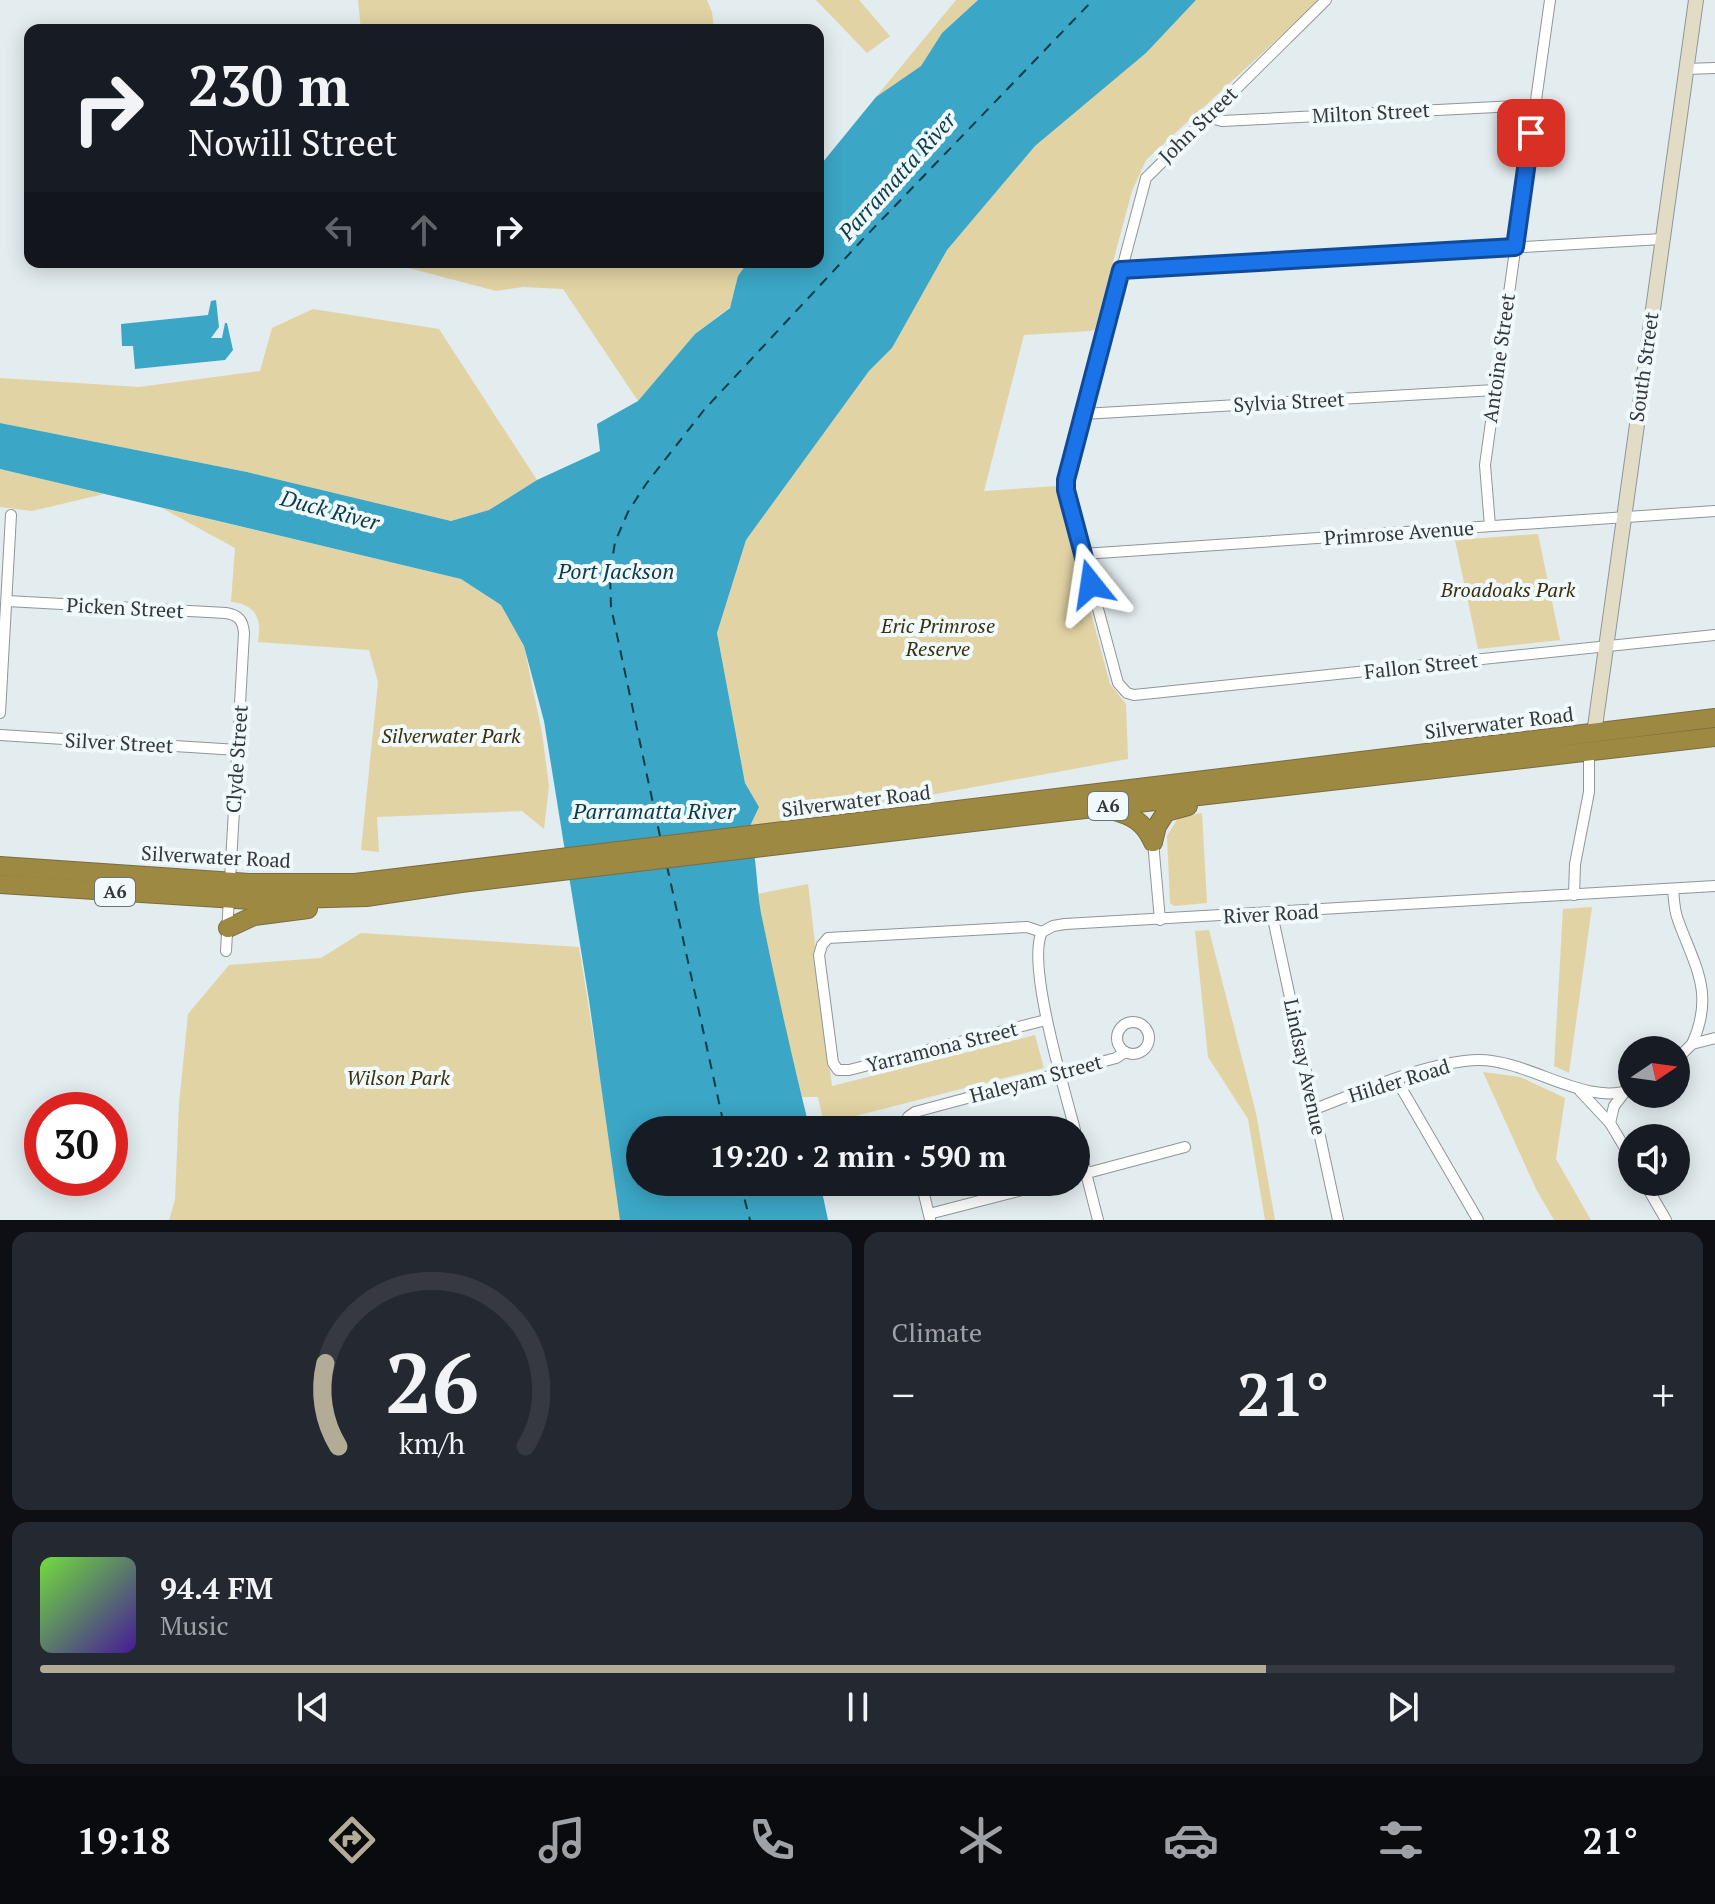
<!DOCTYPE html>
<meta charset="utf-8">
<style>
:root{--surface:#171b24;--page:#242831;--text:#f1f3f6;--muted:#9ea1a6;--line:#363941;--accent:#b2ac97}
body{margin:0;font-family:"PT Serif",serif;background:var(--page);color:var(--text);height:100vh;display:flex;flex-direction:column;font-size:30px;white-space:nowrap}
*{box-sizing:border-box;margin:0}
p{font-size:26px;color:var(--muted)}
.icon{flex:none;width:44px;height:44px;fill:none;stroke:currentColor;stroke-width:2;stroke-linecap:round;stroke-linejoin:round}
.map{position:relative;height:1220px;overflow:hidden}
.sheet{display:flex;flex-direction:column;gap:12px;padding:12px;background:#0d0f14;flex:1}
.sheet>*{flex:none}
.guide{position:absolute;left:24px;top:24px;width:800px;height:244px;border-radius:16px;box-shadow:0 4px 20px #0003;background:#171b24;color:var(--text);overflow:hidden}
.needle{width:52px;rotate:77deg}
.tools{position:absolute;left:1618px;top:1036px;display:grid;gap:16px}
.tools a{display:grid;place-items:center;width:72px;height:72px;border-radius:50%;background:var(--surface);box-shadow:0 4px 20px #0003;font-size:40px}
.speed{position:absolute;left:24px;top:1092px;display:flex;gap:16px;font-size:40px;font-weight:700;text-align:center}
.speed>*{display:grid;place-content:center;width:104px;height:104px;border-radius:50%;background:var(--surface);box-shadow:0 4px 20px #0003;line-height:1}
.speed .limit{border:12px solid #d22;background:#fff;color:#111}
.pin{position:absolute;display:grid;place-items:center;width:68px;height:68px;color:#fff;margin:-34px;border-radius:16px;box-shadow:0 4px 12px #0006}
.me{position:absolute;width:88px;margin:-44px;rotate:345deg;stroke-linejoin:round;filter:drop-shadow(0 0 6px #0008)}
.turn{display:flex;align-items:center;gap:28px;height:168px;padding:0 32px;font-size:36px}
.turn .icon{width:104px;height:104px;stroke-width:2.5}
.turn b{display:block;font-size:56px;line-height:68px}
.lanes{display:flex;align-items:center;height:76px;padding:0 32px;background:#0003;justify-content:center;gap:40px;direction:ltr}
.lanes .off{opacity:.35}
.big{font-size:60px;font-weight:800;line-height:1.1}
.sheet .tile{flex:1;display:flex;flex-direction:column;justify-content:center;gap:12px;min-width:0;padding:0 28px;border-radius:16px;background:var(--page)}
.sheet .dial{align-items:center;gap:0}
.dial svg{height:208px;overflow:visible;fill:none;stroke:var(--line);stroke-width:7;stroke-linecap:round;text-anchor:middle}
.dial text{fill:var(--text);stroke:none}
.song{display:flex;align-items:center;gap:24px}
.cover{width:96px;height:96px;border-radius:12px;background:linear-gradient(135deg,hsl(100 70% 55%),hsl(260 70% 35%))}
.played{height:8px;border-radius:4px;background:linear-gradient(90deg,var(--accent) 75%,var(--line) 75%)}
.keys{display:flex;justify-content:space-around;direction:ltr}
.heat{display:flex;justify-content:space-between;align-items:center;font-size:44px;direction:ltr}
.sheet .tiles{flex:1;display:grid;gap:12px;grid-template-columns:1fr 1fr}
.tile:last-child{grid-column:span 2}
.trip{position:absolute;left:626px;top:1116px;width:464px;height:80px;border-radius:40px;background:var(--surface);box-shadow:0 4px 20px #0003;font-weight:800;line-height:80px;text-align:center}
.tabs{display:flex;height:128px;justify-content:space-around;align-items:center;background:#090b0e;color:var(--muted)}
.tabs .icon{width:56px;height:56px}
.tabs .current{color:var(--accent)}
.tabs b{font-size:36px;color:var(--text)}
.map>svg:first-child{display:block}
.green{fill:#e2d3a4}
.water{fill:#3ba6c5}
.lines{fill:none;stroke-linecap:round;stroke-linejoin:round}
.ferry{stroke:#0c3c49;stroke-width:2;stroke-dasharray:10 8;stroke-linecap:butt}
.street-casing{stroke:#8e9699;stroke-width:12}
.secondary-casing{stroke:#8e9699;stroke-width:16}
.highway-casing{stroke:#796d3f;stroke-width:20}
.street{stroke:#fff;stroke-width:10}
.secondary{stroke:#e2dcc6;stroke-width:14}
.highway{stroke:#9e8942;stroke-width:18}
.route-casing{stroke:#114b97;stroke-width:20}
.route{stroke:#1a73e8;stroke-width:14}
.labels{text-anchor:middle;stroke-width:8;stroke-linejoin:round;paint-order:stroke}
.shield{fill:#f0f9fc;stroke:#6d7274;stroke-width:2}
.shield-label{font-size:18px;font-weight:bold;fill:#353839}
.street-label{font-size:20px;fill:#353839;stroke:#f0f9fc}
.park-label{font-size:20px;font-style:italic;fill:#3b300c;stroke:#f0f9fc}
.water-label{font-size:22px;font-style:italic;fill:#0c3c49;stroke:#f0f9fc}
</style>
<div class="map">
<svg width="1715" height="1220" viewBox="0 0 1715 1220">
<rect width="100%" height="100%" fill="#e3ecef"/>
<g class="green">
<path d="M 358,0 L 707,0 L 712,12 L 714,30 L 361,30 Z"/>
<path d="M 816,0 L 859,0 L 890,36 L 867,53 Z"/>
<path d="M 956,0 L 978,0 L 942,33 L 921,66 L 876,97 Z"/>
<path d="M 1196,0 L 1320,0 L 1146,160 L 1132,191 L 1095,329 L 1091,331 L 1024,335 L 984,491 L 1057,486 L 1110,684 L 1126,704 L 1128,759 L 749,828 L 756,803 L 745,783 L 717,633 L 746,540 L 869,371 L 892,348 L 947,250 L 1035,146 L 1146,53 Z"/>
<path d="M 386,262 L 756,262 L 730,307 L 695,334 L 638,401 L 563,289 L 523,287 L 496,291 Z"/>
<path d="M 313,309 L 439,329 L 537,480 L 489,510 L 451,521 L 247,472 L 0,423 L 0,378 L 139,387 L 260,371 L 272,328 Z"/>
<path d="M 0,469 L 104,494 L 32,511 L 0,507 Z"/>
<path d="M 162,508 L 461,579 L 501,605 L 524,646 L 542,733 L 549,786 L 544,829 L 522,811 L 377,817 L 379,852 L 361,850 L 378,682 L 369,650 L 258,642 C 262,619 256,604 231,602 L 235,548 Z"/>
<path d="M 1538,534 L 1560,640 L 1478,649 L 1455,540 Z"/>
<path d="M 1202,813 L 1207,903 L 1174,906 L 1170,903 L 1167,836 L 1178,818 Z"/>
<path d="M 808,884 L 832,1086 L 1035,1035 L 1044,1068 L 824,1124 L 818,1097 L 802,1097 L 780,1008 L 757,894 Z"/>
<path d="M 1592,907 L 1569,1073 L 1554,1066 L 1563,909 Z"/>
<path d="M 1209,930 L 1256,1113 L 1275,1220 L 1265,1220 L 1248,1119 L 1208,1057 L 1195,931 Z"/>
<path d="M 361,933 L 579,947 L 623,1220 L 169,1220 L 175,1200 L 179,1104 L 188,1014 L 229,965 L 321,958 Z"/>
<path d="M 1483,1072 L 1520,1077 L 1565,1098 L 1556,1159 L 1591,1220 L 1554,1220 L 1536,1189 Z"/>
</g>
<g class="water">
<path d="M 978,0 L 1196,0 L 1146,53 L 1035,146 L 947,250 L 892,348 L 869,371 L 746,540 L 717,633 L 745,783 L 759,807 L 749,828 C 757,855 756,885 761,913 C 776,986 792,1058 810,1130 L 640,1130 L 640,1182 L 820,1182 L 828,1220 L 620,1220 L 589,1000 L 544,721 L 524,646 L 501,605 L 461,579 L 0,469 L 0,423 L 247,472 L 451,521 L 489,510 L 537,480 L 600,451 L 597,424 L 638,401 L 695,334 L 730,308 L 738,276 L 748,262 L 818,262 L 818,168 L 876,97 L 921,66 L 942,33 Z"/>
<path d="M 216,300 L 219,327 L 211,338 L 222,338 L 225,323 L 227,323 L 233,350 L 225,360 L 135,369 L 133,346 L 122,346 L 121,324 L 208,315 L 211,301 Z"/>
</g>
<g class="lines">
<g class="ferry">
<path d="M 660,836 L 611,607 L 610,574 L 615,542 L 628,512 L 646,484 L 704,410 L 866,236 L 1093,0"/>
<path d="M 667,866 L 725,1130"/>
<path d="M 740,1182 L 750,1220"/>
</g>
<g class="street-casing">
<g id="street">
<path d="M 1326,0 L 1146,178 L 1066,480 L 1066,490 L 1118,683 L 1127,693 L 1134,695 L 1715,635"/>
<path d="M 1685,69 L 1715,68"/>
<path d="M 1207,117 L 1222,121 L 1535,105"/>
<path d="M 1121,270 L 1662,239"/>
<path d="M 1083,414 L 1495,390"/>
<path d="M 1490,526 L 1485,465 L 1550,0"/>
<path d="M 1083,554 L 1715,511"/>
<path d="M 7,601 L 226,613 C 239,615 243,621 244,633 L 226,951"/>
<path d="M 0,713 L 11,515"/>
<path d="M 0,735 L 238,750"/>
<path d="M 1153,842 L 1160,920"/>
<path d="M 1673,889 C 1674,899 1674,910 1678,920 C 1695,967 1715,993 1692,1044"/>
<path d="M 1574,895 L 1575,864 L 1589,792 L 1589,752"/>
<path d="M 1272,914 L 1338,1220"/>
<path d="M 1042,932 C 1026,964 1065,1091 1075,1130"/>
<path d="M 1046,1020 L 849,1070 L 838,1070 L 833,1063 L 819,955 L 822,945 L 828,938 L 1027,927 L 1042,932 L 1053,926 L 1065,924 L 1715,886"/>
<circle cx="1133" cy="1038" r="16"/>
<path d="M 1676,1060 L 1692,1044 L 1715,1038"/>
<path d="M 1396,1079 L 1478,1220"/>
<path d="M 1580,1091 L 1610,1123 L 1632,1160"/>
<path d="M 1315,1109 C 1362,1091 1429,1061 1479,1060 C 1530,1060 1587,1108 1632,1089"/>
<path d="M 1610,1123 L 1614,1106 L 1624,1093"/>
<path d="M 907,1130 L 908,1117 L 915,1112 L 1116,1058 L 1125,1052"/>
<path d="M 1076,1134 L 1098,1220"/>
<path d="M 1076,1176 L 1185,1147"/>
<path d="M 921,1182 L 930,1219"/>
<path d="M 1644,1182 L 1666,1220"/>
<path d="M 929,1214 L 1053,1182"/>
</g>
</g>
<g class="secondary-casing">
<path id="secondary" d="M 1594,734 L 1696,0"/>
</g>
<g class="highway-casing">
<g id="highway">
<path d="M 1110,810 C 1132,815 1144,822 1153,842"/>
<path d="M 1153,842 L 1157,826 L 1166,812 L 1188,806"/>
<path d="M 0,866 L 249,883 L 355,883 L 1715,718"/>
<path d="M 0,884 L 251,900 L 366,897 L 461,883 L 1007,818 L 1715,737"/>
<path d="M 228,928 L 254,916 L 308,909"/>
</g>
</g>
<use href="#street" class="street"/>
<use href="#secondary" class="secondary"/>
<use href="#highway" class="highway"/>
</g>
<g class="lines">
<g class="route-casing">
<path id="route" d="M 1091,584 L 1066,490 L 1066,480 L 1121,270 L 1515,247 L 1531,133"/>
</g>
<use href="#route" class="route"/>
</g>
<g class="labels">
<g class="shield">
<rect x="1088" y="792" width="40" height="28" rx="6"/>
<rect x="95" y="878" width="40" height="28" rx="6"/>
</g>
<g class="shield-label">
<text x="1108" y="812">A6</text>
<text x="115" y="898">A6</text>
</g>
<g class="street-label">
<text transform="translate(1371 113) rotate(-3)" y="7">Milton Street</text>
<text transform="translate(1198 125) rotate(-44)" y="7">John Street</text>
<text transform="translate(1499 358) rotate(-82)" y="7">Antoine Street</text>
<text transform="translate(1644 367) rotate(-82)" y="7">South Street</text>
<text transform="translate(1289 402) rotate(-3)" y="7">Sylvia Street</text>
<text transform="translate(1399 533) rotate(-4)" y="7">Primrose Avenue</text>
<text transform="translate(125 608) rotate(3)" y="7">Picken Street</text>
<text transform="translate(1421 666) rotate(-6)" y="7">Fallon Street</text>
<text transform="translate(1499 723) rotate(-7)" y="7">Silverwater Road</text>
<text transform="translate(119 743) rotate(3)" y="7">Silver Street</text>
<text transform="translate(237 759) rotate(-86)" y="7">Clyde Street</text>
<text transform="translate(856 801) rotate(-7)" y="7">Silverwater Road</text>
<text transform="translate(216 857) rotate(3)" y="7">Silverwater Road</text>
<text transform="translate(1271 914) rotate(-3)" y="7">River Road</text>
<text transform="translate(942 1047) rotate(-14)" y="7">Yarramona Street</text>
<text transform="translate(1305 1067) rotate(78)" y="7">Lindsay Avenue</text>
<text transform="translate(1036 1079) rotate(-15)" y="7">Haleyam Street</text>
<text transform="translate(1399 1081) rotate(-17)" y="7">Hilder Road</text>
</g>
<g class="park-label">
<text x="1508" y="597">Broadoaks Park</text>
<text x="938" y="633">Eric Primrose<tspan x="938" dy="23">Reserve</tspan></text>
<text x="451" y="743">Silverwater Park</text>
<text x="398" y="1085">Wilson Park</text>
</g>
<g class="water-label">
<text transform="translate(897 176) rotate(-48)" y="8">Parramatta River</text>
<text transform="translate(330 510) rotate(15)" y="8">Duck River</text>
<text x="616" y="579">Port Jackson</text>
<text x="654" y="819">Parramatta River</text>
</g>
</g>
</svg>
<div class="tools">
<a><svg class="needle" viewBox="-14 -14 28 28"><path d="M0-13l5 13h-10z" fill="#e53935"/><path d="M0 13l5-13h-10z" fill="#9ea1a6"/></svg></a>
<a><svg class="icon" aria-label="sound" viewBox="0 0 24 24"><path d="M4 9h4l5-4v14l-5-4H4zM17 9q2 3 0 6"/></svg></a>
</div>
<div class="speed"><div class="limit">30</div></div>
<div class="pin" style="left:1531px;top:133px;background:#d93025"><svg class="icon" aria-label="arrive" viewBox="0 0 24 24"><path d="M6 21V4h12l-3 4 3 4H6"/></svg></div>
<svg class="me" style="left:1091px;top:584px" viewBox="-20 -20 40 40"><path d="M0-17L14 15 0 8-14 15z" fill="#1a73e8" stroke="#fff" stroke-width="4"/></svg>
<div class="trip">19:20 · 2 min · 590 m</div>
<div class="guide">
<div class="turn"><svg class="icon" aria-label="right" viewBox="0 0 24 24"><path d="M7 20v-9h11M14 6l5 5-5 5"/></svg><div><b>230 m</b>Nowill Street</div></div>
<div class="lanes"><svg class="icon off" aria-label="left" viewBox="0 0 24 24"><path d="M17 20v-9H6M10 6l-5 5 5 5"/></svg><svg class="icon off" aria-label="ahead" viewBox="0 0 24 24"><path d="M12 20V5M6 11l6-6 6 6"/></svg><svg class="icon" aria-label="right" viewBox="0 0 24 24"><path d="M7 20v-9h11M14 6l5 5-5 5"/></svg></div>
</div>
</div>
<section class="sheet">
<div class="tiles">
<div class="tile dial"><svg viewBox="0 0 100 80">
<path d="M14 69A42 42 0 1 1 86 69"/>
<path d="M14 69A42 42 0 0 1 9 37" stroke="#b2ac97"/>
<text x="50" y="56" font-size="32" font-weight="700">26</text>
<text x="50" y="72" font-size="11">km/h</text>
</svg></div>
<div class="tile"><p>Climate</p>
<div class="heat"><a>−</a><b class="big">21°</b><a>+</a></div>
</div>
<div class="tile">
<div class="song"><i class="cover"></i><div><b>94.4 FM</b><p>Music</p></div></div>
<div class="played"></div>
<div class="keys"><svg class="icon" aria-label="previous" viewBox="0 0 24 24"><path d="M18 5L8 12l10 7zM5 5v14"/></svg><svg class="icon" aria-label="pause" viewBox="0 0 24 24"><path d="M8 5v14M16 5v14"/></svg><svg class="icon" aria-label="next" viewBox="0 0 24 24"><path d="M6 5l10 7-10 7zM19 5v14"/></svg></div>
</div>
</div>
</section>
<nav class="tabs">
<b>19:18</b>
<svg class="icon current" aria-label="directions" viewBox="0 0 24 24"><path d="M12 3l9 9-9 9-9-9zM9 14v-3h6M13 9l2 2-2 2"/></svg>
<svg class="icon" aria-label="music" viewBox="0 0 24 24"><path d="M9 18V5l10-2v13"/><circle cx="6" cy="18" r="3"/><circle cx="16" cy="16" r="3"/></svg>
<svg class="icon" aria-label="phone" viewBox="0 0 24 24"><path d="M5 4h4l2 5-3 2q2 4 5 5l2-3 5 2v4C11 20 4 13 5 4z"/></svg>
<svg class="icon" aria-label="climate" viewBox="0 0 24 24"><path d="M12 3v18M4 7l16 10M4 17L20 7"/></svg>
<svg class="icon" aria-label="car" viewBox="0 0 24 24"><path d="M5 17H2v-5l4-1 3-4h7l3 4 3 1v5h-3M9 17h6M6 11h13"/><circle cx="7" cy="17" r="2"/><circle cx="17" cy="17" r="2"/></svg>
<svg class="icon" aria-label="filters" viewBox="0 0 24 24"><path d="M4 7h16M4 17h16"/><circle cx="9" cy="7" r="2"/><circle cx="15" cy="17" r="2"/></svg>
<b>21°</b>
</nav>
